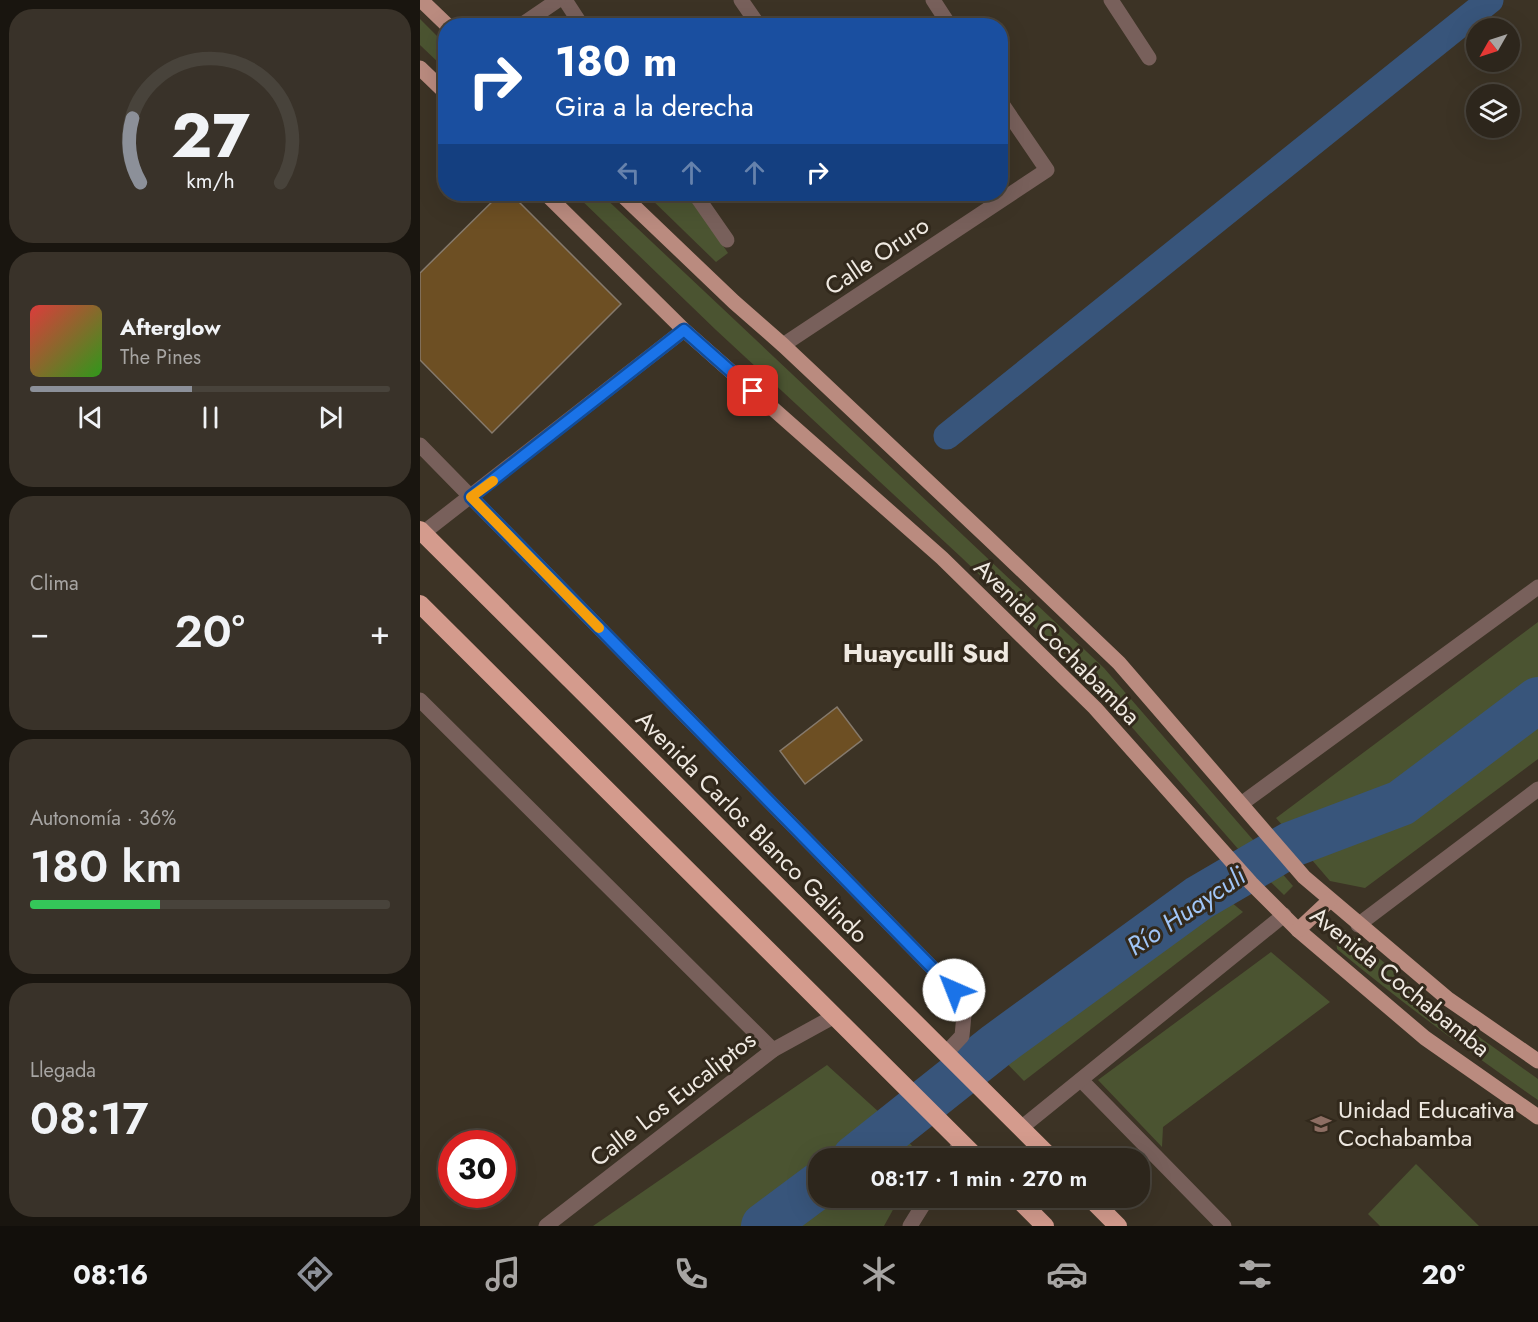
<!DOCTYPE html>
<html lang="es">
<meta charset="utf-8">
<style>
:root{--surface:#2d261c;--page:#393229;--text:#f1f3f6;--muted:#a7a5a3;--line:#48433b;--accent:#8c9099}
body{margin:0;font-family:Jost,sans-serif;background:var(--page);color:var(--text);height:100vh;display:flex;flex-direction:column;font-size:22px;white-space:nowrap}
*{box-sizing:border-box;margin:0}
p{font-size:20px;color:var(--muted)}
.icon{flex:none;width:33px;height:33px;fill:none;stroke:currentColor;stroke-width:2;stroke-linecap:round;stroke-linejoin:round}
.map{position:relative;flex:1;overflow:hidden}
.sheet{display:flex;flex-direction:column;gap:9px;padding:9px;background:#19150f;width:420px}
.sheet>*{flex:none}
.hud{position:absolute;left:18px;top:18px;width:570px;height:183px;border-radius:24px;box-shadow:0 6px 24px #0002,0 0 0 2px var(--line);background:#1a4fa0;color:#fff;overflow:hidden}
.needle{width:39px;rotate:231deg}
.controls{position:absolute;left:1046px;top:18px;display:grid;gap:12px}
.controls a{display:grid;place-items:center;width:54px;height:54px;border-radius:50%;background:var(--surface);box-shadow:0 6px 24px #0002,0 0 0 2px var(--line);font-size:30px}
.speed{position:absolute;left:18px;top:1130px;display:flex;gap:12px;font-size:30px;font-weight:700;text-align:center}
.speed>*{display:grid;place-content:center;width:78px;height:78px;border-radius:50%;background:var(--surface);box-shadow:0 6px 24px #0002,0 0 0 2px var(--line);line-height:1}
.speed .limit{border:9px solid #d22;background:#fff;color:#111}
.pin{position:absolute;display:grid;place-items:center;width:51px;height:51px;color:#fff;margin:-26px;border-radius:12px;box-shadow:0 3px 9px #0006}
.me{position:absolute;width:66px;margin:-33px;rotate:316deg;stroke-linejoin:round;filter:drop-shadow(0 0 4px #0008)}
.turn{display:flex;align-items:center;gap:21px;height:126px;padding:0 18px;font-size:27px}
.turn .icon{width:78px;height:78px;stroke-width:2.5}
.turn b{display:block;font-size:42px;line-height:51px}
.lanes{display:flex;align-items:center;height:57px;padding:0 18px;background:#0003;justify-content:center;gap:30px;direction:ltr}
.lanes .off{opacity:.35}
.big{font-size:45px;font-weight:600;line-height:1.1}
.sheet .tile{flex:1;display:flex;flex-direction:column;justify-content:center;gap:9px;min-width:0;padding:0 21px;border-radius:24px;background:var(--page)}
.sheet .dial{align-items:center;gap:0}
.dial svg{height:156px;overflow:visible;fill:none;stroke:var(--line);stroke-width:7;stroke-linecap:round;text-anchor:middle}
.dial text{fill:var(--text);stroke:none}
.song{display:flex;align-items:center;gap:18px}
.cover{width:72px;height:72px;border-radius:9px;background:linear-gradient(135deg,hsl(0 70% 55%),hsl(110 70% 35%))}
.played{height:6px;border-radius:3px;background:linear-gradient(90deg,var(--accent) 45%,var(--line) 45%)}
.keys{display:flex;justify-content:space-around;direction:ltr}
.heat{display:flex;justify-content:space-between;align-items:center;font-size:33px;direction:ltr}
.charge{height:9px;border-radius:4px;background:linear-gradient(90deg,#34c759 36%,var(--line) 0)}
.trip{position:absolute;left:388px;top:1148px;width:342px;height:60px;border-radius:24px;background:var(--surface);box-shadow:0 6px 24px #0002,0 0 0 2px var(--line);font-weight:600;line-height:60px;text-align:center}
.dock{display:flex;height:96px;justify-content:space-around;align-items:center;background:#120f0b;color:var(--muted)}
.dock .icon{width:42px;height:42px}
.dock .selected{color:var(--accent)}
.dock b{font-size:27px;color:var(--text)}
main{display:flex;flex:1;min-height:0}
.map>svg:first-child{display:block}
.green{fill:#4b5431}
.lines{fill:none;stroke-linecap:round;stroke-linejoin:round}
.canal{stroke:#38557b;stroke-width:27}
.river{stroke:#38557b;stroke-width:46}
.building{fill:#6d4f23;stroke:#867a6c;stroke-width:1.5}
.minor{stroke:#78605b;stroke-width:15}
.major{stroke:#ba8b7f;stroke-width:15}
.highway{stroke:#d49b8d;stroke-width:18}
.route-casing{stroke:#114b97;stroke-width:15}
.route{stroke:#1a73e8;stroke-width:10}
.slow{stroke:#f59e0b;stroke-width:10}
.labels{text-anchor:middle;stroke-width:6;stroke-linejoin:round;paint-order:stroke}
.street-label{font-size:24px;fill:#efe9e1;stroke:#32291c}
.poi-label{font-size:24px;fill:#efe9e1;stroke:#32291c;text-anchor:start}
.neighbourhood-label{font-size:26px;font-weight:bold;fill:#efe9e1;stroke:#32291c}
.water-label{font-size:26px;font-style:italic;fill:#a0c5f7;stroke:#32291c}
</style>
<main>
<section class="sheet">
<div class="tile dial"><svg viewBox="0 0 100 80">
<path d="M14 69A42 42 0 1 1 86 69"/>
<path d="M14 69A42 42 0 0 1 10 36" stroke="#8c9099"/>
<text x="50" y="56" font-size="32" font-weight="700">27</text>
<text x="50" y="72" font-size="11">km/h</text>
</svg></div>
<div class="tile">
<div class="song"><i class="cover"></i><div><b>Afterglow</b><p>The Pines</p></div></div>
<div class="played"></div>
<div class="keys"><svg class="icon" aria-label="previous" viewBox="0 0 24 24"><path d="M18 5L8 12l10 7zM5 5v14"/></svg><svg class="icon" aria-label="pause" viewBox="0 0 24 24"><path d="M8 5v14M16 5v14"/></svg><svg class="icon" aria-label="next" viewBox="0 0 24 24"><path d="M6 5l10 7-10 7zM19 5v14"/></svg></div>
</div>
<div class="tile"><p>Clima</p>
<div class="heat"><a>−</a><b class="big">20°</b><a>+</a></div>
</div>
<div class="tile"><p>Autonomía · 36%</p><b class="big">180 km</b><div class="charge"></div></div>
<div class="tile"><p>Llegada</p><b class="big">08:17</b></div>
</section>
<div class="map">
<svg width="1118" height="1226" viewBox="0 0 1118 1226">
<rect width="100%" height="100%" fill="#3c3325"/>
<g class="green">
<path d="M 0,19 L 25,44 L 25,60 L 21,65 L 0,45 Z"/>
<path d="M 155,194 L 181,194 L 684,668 L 873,886 L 864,895 L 826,858 L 682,693 L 541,557 L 296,330 Z"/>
<path d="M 226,194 L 268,194 L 308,253 L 296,262 Z"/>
<path d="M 1118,622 L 1118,759 L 945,888 L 910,881 L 856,818 Z"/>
<path d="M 781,877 L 823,912 L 604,1081 L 557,1033 Z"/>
<path d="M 925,930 L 1020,1009 L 1118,1079 L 1118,1100 C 1049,1052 982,1003 917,949 C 916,940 916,935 925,930 Z"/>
<path d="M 851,952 L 910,1002 L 743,1127 L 742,1147 L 678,1080 Z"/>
<path d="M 407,1065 L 460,1113 L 499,1153 L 497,1158 L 399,1158 L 399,1197 L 480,1197 L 464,1226 L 173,1226 Z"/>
<path d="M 996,1164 L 1059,1226 L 960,1226 L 948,1214 Z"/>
</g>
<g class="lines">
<path class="canal" d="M 527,436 L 1070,0"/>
<g class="river">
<path d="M 435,1158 L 577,1045 L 779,898 L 870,845 L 981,803 L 1118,700"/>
<path d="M 344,1226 L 399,1185"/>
</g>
</g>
<g class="building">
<path d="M 80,194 L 91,194 L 201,304 L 72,433 L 0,360 L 0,273 Z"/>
<path d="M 417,707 L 442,740 L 385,784 L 360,751 Z"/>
</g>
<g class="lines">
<g class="minor">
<path d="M 145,0 L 162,26"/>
<path d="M 321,0 L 339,26"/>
<path d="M 513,0 L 530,26"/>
<path d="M 691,0 L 729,58"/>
<path d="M 100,26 L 138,0"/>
<path d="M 275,194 L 307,240"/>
<path d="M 363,345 L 627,170 L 580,101"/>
<path d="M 0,445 L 534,990 L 544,1015 L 542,1036 L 526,1053"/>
<path d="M 3,533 L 264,330"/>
<path d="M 0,700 L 353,1050"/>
<path d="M 821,804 L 1118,587"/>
<path d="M 938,925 L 1118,789"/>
<path d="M 661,1080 L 804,1226"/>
<path d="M 601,1128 L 864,915"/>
<path d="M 531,1158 L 541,1142"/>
<path d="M 126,1226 L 353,1050 L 413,1017"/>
<path d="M 490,1226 L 508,1197"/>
</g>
<g class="major">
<path d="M 1,0 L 28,26"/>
<path d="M 0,68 L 26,93"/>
<path d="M 126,194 L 264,330 L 522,558 L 675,708 L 831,883 L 878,930 L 1005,1038 L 1118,1117"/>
<path d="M 201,194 L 314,302 L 363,345 L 567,537 L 699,663 L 884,877 L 1028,999 L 1118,1061"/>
<path d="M 878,930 L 910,900"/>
</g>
<g class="highway">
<path d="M 0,530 L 631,1158"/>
<path d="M 0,604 L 557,1158"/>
<path d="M 596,1197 L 625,1226"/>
<path d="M 669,1197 L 698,1226"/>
</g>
</g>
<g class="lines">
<g class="route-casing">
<path id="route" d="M 333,391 L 264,330 L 51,497 L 534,990"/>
</g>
<use href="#route" class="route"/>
<path class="slow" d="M 73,481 L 51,497 L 179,628"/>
</g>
<defs>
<g id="school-bare" transform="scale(1.62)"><path d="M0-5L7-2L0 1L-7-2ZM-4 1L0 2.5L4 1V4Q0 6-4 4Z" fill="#8d6e63" stroke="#32291c" stroke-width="2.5" paint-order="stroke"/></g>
</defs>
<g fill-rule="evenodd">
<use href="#school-bare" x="901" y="1124"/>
</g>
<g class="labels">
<g class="street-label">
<text transform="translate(457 256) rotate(-34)" y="8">Calle Oruro</text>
<text transform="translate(637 642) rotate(45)" y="8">Avenida Cochabamba</text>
<text transform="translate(332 827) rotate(45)" y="8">Avenida Carlos Blanco Galindo</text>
<text transform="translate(980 982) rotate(39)" y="8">Avenida Cochabamba</text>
<text transform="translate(253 1099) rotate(-38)" y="8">Calle Los Eucaliptos</text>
</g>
<g class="poi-label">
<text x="918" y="1118">Unidad Educativa<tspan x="918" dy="28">Cochabamba</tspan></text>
</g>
<g class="neighbourhood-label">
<text x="506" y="662">Huayculli Sud</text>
</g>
<g class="water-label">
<text transform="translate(766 911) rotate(-34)" y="9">Río Huayculi</text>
</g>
</g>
</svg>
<div class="controls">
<a><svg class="needle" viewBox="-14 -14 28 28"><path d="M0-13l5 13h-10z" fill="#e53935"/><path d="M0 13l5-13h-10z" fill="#a7a5a3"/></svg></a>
<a><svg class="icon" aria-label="layers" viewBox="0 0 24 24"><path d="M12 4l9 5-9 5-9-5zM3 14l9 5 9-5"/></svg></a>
</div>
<div class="speed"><div class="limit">30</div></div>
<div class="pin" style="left:333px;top:391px;background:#d93025"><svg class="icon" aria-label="arrive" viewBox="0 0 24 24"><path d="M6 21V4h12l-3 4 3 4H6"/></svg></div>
<svg class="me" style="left:534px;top:990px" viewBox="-20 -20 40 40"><circle r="19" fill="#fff"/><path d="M0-13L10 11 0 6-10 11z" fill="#1a73e8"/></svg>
<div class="trip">08:17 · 1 min · 270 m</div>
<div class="hud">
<div class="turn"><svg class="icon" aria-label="right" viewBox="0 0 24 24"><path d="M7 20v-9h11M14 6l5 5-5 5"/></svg><div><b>180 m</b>Gira a la derecha</div></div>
<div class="lanes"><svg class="icon off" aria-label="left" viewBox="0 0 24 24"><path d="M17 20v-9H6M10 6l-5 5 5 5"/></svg><svg class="icon off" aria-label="ahead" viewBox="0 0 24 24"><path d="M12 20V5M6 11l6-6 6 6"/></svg><svg class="icon off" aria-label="ahead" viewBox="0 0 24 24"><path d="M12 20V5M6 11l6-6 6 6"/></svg><svg class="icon" aria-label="right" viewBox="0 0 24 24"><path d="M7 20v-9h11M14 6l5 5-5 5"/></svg></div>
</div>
</div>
</main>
<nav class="dock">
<b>08:16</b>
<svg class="icon selected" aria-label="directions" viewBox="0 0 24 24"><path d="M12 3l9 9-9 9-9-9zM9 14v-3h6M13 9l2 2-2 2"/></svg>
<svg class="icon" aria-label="music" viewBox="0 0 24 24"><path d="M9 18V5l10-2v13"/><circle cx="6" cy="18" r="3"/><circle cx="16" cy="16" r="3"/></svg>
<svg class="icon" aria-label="phone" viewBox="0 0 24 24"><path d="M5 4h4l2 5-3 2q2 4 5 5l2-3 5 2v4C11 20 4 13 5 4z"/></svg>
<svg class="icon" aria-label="climate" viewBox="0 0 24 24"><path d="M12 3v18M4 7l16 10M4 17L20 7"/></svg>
<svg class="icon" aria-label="car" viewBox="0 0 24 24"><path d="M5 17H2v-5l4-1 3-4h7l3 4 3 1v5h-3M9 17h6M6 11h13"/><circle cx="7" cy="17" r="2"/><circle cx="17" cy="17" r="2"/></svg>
<svg class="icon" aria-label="filters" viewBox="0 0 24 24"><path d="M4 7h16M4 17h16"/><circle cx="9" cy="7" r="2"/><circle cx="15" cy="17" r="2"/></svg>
<b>20°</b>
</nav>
